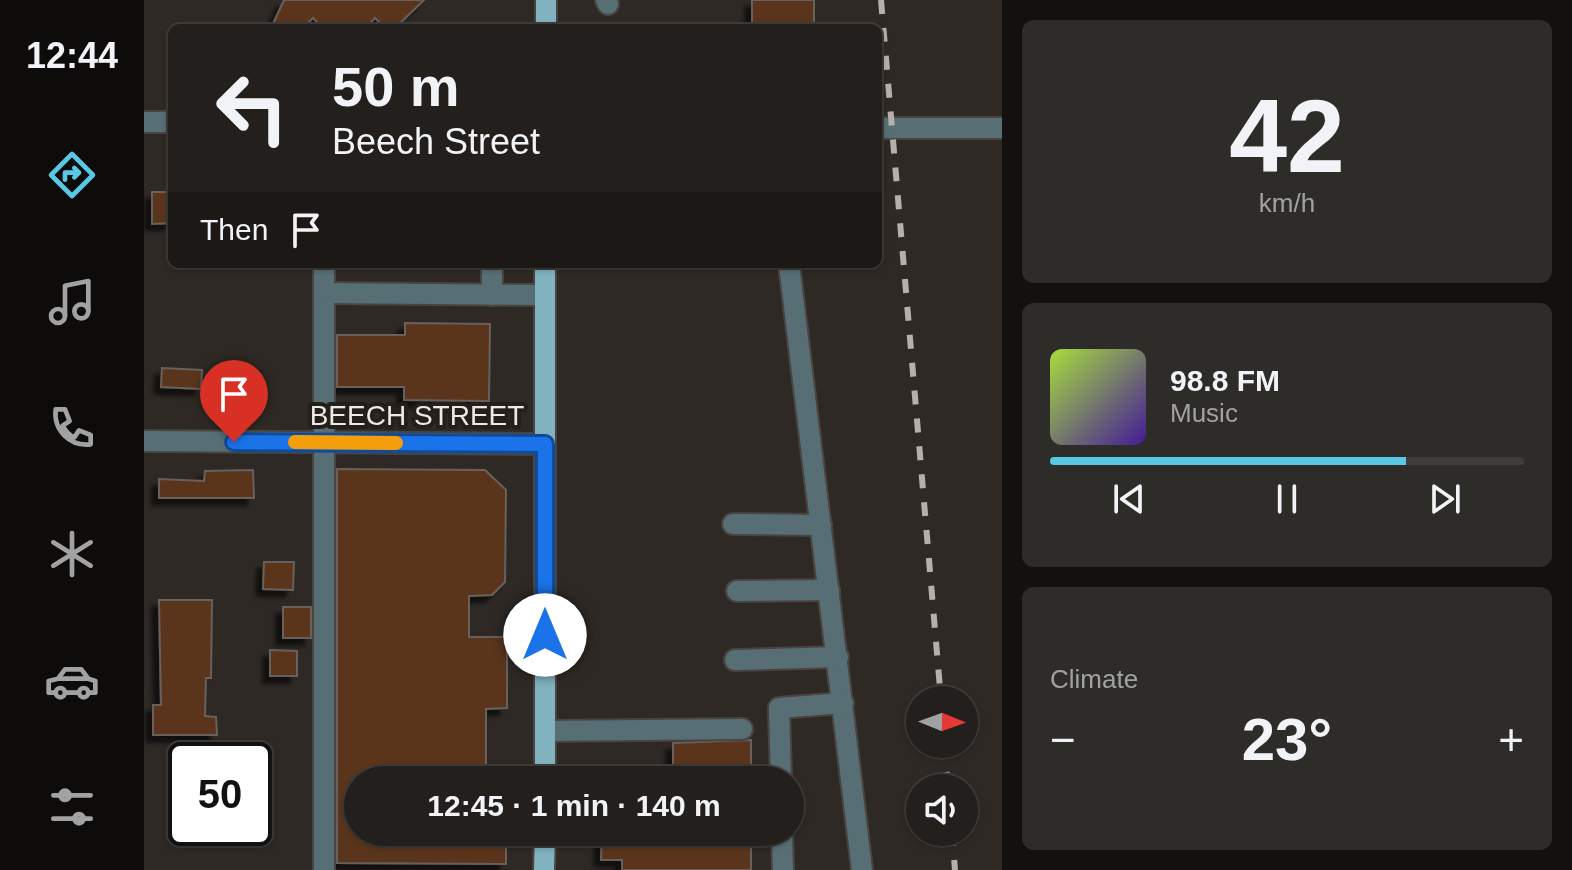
<!DOCTYPE html>
<meta charset="utf-8">
<style>
:root{--surface:#221f1c;--page:#2e2c29;--text:#f1f3f6;--muted:#a2a2a3;--line:#3f3d3b;--accent:#59c8e5}
body{margin:0;font-family:Helvetica,sans-serif;background:var(--page);color:var(--text);height:100vh;display:flex;flex-direction:column;font-size:30px;white-space:nowrap}
*{box-sizing:border-box;margin:0}
p{font-size:26px;color:var(--muted)}
.icon{flex:none;width:44px;height:44px;fill:none;stroke:currentColor;stroke-width:2;stroke-linecap:round;stroke-linejoin:round}
.map{position:relative;flex:1;overflow:hidden}
.panel{display:flex;flex-direction:column;gap:20px;padding:20px;background:#13110f;width:570px}
.panel>*{flex:none}
.top-card{position:absolute;left:24px;top:24px;width:714px;height:244px;border-radius:12px;box-shadow:0 2px 6px #0004,0 0 0 2px var(--line);background:#221f1c;color:var(--text);overflow:hidden}
.needle{width:52px;rotate:91deg}
.buttons{position:absolute;left:762px;top:686px;display:grid;gap:16px}
.buttons a{display:grid;place-items:center;width:72px;height:72px;border-radius:50%;background:var(--surface);box-shadow:0 2px 6px #0004,0 0 0 2px var(--line);font-size:40px}
.speed{position:absolute;left:24px;top:742px;display:flex;gap:16px;font-size:40px;font-weight:700;text-align:center}
.speed>*{display:grid;place-content:center;width:104px;height:104px;border-radius:50%;background:var(--surface);box-shadow:0 2px 6px #0004,0 0 0 2px var(--line);line-height:1}
.speed .limit{border:4px solid #111;border-radius:12px;background:#fff;color:#111}
.pin{position:absolute;display:grid;place-items:center;width:68px;height:68px;color:#fff;margin:-82px -34px;border-radius:50% 50% 50% 0;rotate:-45deg;box-shadow:0 0 8px #0007}
.pin .icon{rotate:45deg}
.me{position:absolute;width:88px;margin:-44px;rotate:0deg;stroke-linejoin:round;filter:drop-shadow(0 0 6px #0008)}
.turn{display:flex;align-items:center;gap:28px;height:168px;padding:0 32px;font-size:36px}
.turn .icon{width:104px;height:104px;stroke-width:2.5}
.turn b{display:block;font-size:56px;line-height:68px}
.then{display:flex;align-items:center;height:76px;padding:0 32px;background:#0003;gap:16px;font-size:30px}
.big{font-size:60px;font-weight:700;line-height:1.1}
.panel .card{flex:1;display:flex;flex-direction:column;justify-content:center;gap:12px;min-width:0;padding:0 28px;border-radius:12px;background:var(--page)}
.panel .dial{align-items:center;gap:0}
.dial b{font-size:104px;line-height:1}
.song{display:flex;align-items:center;gap:24px}
.cover{width:96px;height:96px;border-radius:12px;background:linear-gradient(135deg,hsl(80 70% 55%),hsl(260 70% 35%))}
.played{height:8px;border-radius:4px;background:linear-gradient(90deg,var(--accent) 75%,var(--line) 75%)}
.keys{display:flex;justify-content:space-around;direction:ltr}
.heat{display:flex;justify-content:space-between;align-items:center;font-size:44px;direction:ltr}
.trip{position:absolute;left:200px;top:766px;width:460px;height:80px;border-radius:40px;background:var(--surface);box-shadow:0 2px 6px #0004,0 0 0 2px var(--line);font-weight:700;line-height:80px;text-align:center}
main{display:flex;flex:1;min-height:0}
.dock{display:flex;flex-direction:column;width:144px;justify-content:space-around;align-items:center;background:#0e0c0b;color:var(--muted)}
.dock .icon{width:56px;height:56px}
.dock .selected{color:var(--accent)}
.dock b{font-size:36px;color:var(--text)}
.map>svg:first-child{display:block}
.building{fill:#5a351a;stroke:#67605c;stroke-width:2;filter:url(#shadow)}
.lines{fill:none;stroke-linecap:round;stroke-linejoin:round}
.minor-casing{stroke:#494440;stroke-width:24}
.major-casing{stroke:#494440;stroke-width:24}
.minor{stroke:#576e75;stroke-width:20}
.major{stroke:#80b2c0;stroke-width:20}
.rail{stroke:#b4b0ad;stroke-width:6;stroke-dasharray:14 14;stroke-linecap:butt}
.route-casing{stroke:#114b97;stroke-width:20}
.route{stroke:#1a73e8;stroke-width:14}
.slow{stroke:#f59e0b;stroke-width:14}
.labels{text-anchor:middle;stroke-width:8;stroke-linejoin:round;paint-order:stroke}
.street-label{font-size:28px;fill:#ede9e6;stroke:#251f1c}
</style>
<main>
<nav class="dock">
<b>12:44</b>
<svg class="icon selected" aria-label="directions" viewBox="0 0 24 24"><path d="M12 3l9 9-9 9-9-9zM9 14v-3h6M13 9l2 2-2 2"/></svg>
<svg class="icon" aria-label="music" viewBox="0 0 24 24"><path d="M9 18V5l10-2v13"/><circle cx="6" cy="18" r="3"/><circle cx="16" cy="16" r="3"/></svg>
<svg class="icon" aria-label="phone" viewBox="0 0 24 24"><path d="M5 4h4l2 5-3 2q2 4 5 5l2-3 5 2v4C11 20 4 13 5 4z"/></svg>
<svg class="icon" aria-label="climate" viewBox="0 0 24 24"><path d="M12 3v18M4 7l16 10M4 17L20 7"/></svg>
<svg class="icon" aria-label="car" viewBox="0 0 24 24"><path d="M5 17H2v-5l4-1 3-4h7l3 4 3 1v5h-3M9 17h6M6 11h13"/><circle cx="7" cy="17" r="2"/><circle cx="17" cy="17" r="2"/></svg>
<svg class="icon" aria-label="filters" viewBox="0 0 24 24"><path d="M4 7h16M4 17h16"/><circle cx="9" cy="7" r="2"/><circle cx="15" cy="17" r="2"/></svg>
</nav>
<div class="map">
<svg width="858" height="870" viewBox="0 0 858 870">
<defs>
<filter id="shadow"><feDropShadow dx="-7" dy="7" stdDeviation="2" flood-color="#0009"/></filter>
</defs>
<rect width="100%" height="100%" fill="#2e2925"/>
<g class="building">
<path d="M 140,0 L 280,0 L 251,28 L 241,28 L 231,18 L 221,28 L 179,28 L 169,18 L 159,28 L 127,28 Z"/>
<rect x="608" y="0" width="62" height="28"/>
<path d="M 8,192 L 28,192 L 28,223 L 8,224 Z"/>
<path d="M 261,323 L 346,324 L 345,401 L 260,400 L 260,387 L 193,387 L 193,335 L 261,335 Z"/>
<path d="M 18,368 L 58,370 L 57,389 L 17,387 Z"/>
<path d="M 193,469 L 341,470 L 362,490 L 361,582 L 348,595 L 325,596 L 325,637 L 363,637 L 363,708 L 342,709 L 342,780 L 214,780 L 214,832 L 362,832 L 362,864 L 193,863 Z"/>
<path d="M 109,470 L 110,498 L 15,498 L 15,479 L 60,481 L 61,471 Z"/>
<path d="M 120,562 L 150,562 L 149,590 L 119,589 Z"/>
<path d="M 15,600 L 68,600 L 67,678 L 62,678 L 61,716 L 72,717 L 73,735 L 9,735 L 9,705 L 17,705 Z"/>
<rect x="139" y="607" width="28" height="31"/>
<path d="M 126,650 L 153,651 L 153,676 L 126,676 Z"/>
<path d="M 607,740 L 607,780 L 529,780 L 529,743 Z"/>
<path d="M 458,832 L 607,832 L 607,870 L 478,870 L 478,860 L 457,860 Z"/>
</g>
<g class="lines">
<g class="minor-casing">
<g id="minor">
<path d="M 462,0 L 464,4"/>
<path d="M 0,122 L 28,122"/>
<path d="M 734,128 L 858,128"/>
<path d="M 180,264 L 180,870"/>
<path d="M 348,264 L 348,295"/>
<path d="M 645,264 L 718,870"/>
<path d="M 180,293 L 401,295"/>
<path d="M 0,441 L 401,444"/>
<path d="M 589,524 L 677,525"/>
<path d="M 593,591 L 685,590"/>
<path d="M 591,660 L 694,657"/>
<path d="M 401,731 L 598,729"/>
<path d="M 637,780 L 635,708 L 699,703"/>
<path d="M 638,832 L 639,870"/>
</g>
</g>
<g class="major-casing">
<g id="major">
<path d="M 402,0 L 402,28"/>
<path d="M 401,780 L 401,264"/>
<path d="M 400,870 L 401,832"/>
</g>
</g>
<use href="#minor" class="minor"/>
<use href="#major" class="major"/>
<g class="rail">
<path d="M 737,0 L 797,700"/>
<path d="M 800,744 L 804,788"/>
<path d="M 808,832 L 811,870"/>
</g>
</g>
<g class="lines">
<g class="route-casing">
<path id="route" d="M 90,442 L 401,444 L 401,635"/>
</g>
<use href="#route" class="route"/>
<path class="slow" d="M 151,442 L 252,443"/>
</g>
<g class="labels">
<g class="street-label">
<text x="273" y="425">BEECH STREET</text>
</g>
</g>
</svg>
<div class="buttons">
<a><svg class="needle" viewBox="-14 -14 28 28"><path d="M0-13l5 13h-10z" fill="#e53935"/><path d="M0 13l5-13h-10z" fill="#a2a2a3"/></svg></a>
<a><svg class="icon" aria-label="sound" viewBox="0 0 24 24"><path d="M4 9h4l5-4v14l-5-4H4zM17 9q2 3 0 6"/></svg></a>
</div>
<div class="speed"><div class="limit">50</div></div>
<div class="pin" style="left:90px;top:442px;background:#d93025"><svg class="icon" aria-label="arrive" viewBox="0 0 24 24"><path d="M6 21V4h12l-3 4 3 4H6"/></svg></div>
<svg class="me" style="left:401px;top:635px" viewBox="-20 -20 40 40"><circle r="19" fill="#fff"/><path d="M0-13L10 11 0 6-10 11z" fill="#1a73e8"/></svg>
<div class="trip">12:45 · 1 min · 140 m</div>
<div class="top-card">
<div class="turn"><svg class="icon" aria-label="left" viewBox="0 0 24 24"><path d="M17 20v-9H6M10 6l-5 5 5 5"/></svg><div><b>50 m</b>Beech Street</div></div>
<div class="then">Then<svg class="icon" aria-label="arrive" viewBox="0 0 24 24"><path d="M6 21V4h12l-3 4 3 4H6"/></svg></div>
</div>
</div>
<section class="panel">
<div class="card dial"><b>42</b><p>km/h</p></div>
<div class="card">
<div class="song"><i class="cover"></i><div><b>98.8 FM</b><p>Music</p></div></div>
<div class="played"></div>
<div class="keys"><svg class="icon" aria-label="previous" viewBox="0 0 24 24"><path d="M18 5L8 12l10 7zM5 5v14"/></svg><svg class="icon" aria-label="pause" viewBox="0 0 24 24"><path d="M8 5v14M16 5v14"/></svg><svg class="icon" aria-label="next" viewBox="0 0 24 24"><path d="M6 5l10 7-10 7zM19 5v14"/></svg></div>
</div>
<div class="card"><p>Climate</p>
<div class="heat"><a>−</a><b class="big">23°</b><a>+</a></div>
</div>
</section>
</main>
